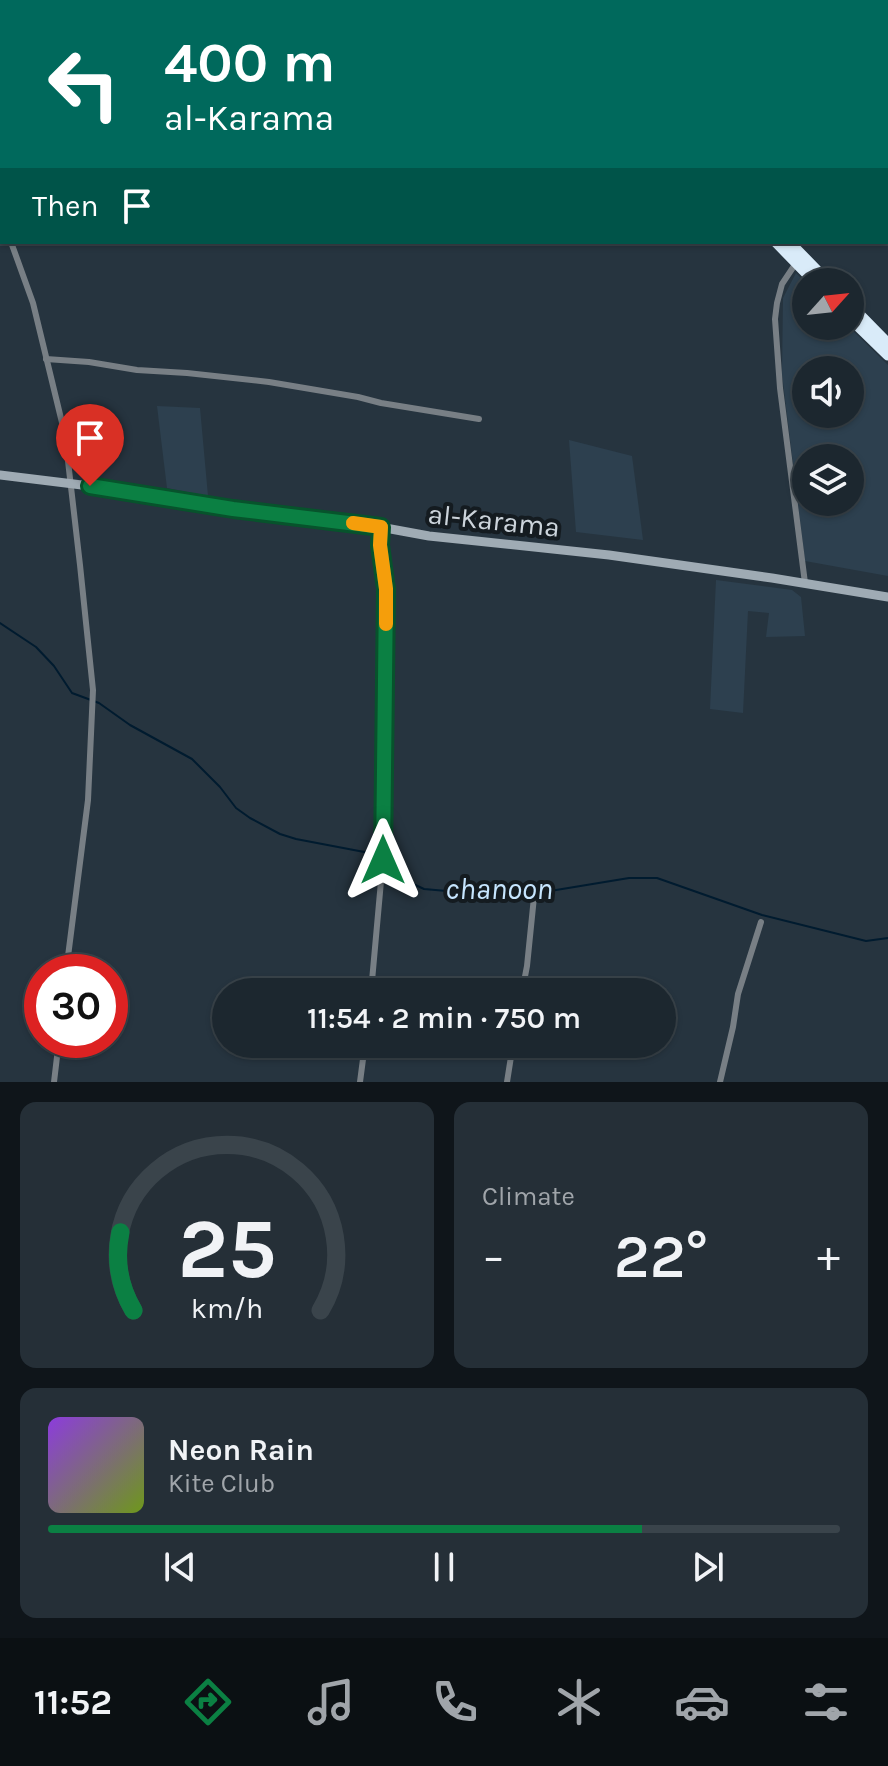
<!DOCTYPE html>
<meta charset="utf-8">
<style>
:root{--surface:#1c272f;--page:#252f37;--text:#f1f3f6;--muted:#a0a5aa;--line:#3a444b;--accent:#0b8043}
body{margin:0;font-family:Karla,sans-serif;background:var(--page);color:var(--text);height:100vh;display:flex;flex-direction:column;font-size:30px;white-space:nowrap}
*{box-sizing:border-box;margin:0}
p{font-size:26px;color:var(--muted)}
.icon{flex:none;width:44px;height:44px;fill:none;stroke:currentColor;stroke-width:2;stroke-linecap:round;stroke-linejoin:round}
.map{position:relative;height:1082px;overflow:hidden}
.drawer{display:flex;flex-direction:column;gap:20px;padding:20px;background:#0f151a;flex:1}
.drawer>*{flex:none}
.banner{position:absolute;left:0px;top:0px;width:888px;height:244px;box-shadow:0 2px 6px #0004,0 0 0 2px var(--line);background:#00695c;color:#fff;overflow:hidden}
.needle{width:52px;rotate:63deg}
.controls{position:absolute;left:792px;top:268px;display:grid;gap:16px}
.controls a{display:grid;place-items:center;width:72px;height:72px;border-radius:50%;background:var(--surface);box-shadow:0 2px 6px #0004,0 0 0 2px var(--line);font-size:40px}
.speed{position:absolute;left:24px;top:954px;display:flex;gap:16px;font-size:40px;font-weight:700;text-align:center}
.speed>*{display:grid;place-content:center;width:104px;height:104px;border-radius:50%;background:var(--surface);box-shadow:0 2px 6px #0004,0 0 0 2px var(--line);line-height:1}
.speed .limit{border:12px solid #d22;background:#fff;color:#111}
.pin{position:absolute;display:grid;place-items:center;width:68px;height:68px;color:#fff;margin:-82px -34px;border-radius:50% 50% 50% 0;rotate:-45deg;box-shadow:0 0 8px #0007}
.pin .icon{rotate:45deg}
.me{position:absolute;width:88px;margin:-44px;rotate:0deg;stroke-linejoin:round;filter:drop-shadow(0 0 6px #0008)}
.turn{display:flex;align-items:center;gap:28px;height:168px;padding:0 32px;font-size:36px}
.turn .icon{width:104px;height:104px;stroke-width:2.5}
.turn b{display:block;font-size:56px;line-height:68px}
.then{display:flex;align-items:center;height:76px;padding:0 32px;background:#0003;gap:16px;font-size:30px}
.big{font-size:60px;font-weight:600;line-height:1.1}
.drawer .tile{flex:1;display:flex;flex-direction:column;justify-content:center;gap:12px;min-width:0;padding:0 28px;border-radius:16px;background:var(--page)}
.drawer .dial{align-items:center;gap:0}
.dial svg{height:208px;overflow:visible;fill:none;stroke:var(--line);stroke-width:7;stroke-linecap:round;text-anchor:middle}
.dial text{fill:var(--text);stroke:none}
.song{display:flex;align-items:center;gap:24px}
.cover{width:96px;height:96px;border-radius:12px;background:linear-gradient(135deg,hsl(270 70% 55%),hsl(80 70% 35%))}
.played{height:8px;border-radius:4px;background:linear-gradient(90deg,var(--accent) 75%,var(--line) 75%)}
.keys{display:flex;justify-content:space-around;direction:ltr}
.heat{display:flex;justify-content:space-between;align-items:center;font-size:44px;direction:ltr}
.drawer .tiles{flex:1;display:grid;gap:20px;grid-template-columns:1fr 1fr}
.tile:last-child{grid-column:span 2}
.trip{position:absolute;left:212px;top:978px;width:464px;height:80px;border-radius:40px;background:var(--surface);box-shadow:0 2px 6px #0004,0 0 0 2px var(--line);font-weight:600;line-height:80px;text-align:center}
.menu{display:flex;height:128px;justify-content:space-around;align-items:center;background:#0b1013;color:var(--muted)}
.menu .icon{width:56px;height:56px}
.menu .selected{color:var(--accent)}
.menu b{font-size:36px;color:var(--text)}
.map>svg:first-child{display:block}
.built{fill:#2d404f;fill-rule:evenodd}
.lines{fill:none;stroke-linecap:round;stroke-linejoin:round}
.stream{stroke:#001b2f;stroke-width:2}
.street{stroke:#787f85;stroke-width:6}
.secondary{stroke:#9fabb4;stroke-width:9}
.highway{stroke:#d9ebf9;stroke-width:11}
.route-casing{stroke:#07532c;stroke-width:20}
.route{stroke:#0b8043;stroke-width:14}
.slow{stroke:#f59e0b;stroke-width:14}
.labels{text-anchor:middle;stroke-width:8;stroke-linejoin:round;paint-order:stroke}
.street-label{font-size:28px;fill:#ccd4db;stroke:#141b20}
.water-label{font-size:30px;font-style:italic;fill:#c6e5fe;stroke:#141b20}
</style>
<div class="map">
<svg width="888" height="1082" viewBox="0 0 888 1082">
<rect width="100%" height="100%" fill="#26343f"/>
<g class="built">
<path d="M 796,273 L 806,283 L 806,326 L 848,326 L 888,365 L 888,576 L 805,561 L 782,374 L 783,298 ZM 850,370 L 850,414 L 806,414 L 806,370 ZM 850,458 L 850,502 L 806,502 L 806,458 Z"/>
<path d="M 157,406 L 200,408 L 208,496 L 167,488 Z"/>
<path d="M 569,440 L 632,456 L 643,540 L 576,532 Z"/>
<path d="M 716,580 L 792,590 L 801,597 L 805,636 L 766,637 L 769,613 L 748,611 L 743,713 L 710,709 Z"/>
</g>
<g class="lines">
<g class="stream">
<path d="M 0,623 L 36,647 L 54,666 L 72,693 L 99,703 L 130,725 L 192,759 L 220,787 L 236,808 L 250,818 L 280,834 L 296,839 L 380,855"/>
<path d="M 386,858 L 399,867 L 409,882 L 424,889 L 458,892 L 498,888 L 544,892 L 629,878 L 657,878 L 762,915 L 866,941 L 888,938"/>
</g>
<g class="street">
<path d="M 192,2 L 193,0"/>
<path d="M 786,2 L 787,0"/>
<path d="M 859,2 L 859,0"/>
<path d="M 0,36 L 2,36"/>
<path d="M 886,49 L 888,41"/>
<path d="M 886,103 L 888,100"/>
<path d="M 886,196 L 888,190"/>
<path d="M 0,207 L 2,213"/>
<path d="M 11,242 L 33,303 L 65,435 L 80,565 L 93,690 L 88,800 L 66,972"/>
<path d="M 796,263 L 782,284 L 777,303 L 775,319 L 780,388 L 805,583"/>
<path d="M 46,359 L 89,362 L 137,370 L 187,373 L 269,382 L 358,397 L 381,403 L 479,419"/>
<path d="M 371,992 L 384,848 L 386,589 L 380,545 L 381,527"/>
<path d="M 522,992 L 527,966 L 534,897"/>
<path d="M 54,1082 L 59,1040"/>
<path d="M 360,1082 L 365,1044"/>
<path d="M 507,1082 L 513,1044"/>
<path d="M 720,1082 L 733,1027 L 738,994 L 761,922"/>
</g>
<path class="secondary" d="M 0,475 L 90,486 L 251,512 L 369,525 L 429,536 L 609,555 L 772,578 L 888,597"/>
<g class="highway">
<path d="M 557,0 L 558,2"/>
<path d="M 572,0 L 573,2"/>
<path d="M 776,242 L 815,282"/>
<path d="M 789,242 L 828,282"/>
<path d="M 850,305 L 888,344"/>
<path d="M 850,318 L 888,355"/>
</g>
</g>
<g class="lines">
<g class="route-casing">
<path id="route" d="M 90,486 L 233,509 L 381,527 L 380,545 L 386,589 L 383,860"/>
</g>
<use href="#route" class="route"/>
<path class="slow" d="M 353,523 L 381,527 L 380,545 L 386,589 L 386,624"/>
</g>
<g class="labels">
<g class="street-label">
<text transform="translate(494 520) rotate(6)" y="10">al-Karama</text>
</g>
<g class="water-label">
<text x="499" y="899">chanoon</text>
</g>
</g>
</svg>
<div class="controls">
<a><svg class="needle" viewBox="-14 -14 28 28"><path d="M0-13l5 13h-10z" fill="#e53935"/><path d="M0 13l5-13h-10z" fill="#a0a5aa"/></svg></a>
<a><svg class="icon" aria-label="sound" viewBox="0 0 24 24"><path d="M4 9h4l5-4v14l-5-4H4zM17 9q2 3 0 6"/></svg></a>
<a><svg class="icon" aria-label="layers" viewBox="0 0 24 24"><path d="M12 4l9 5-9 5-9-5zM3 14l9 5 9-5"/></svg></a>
</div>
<div class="speed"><div class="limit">30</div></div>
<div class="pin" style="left:90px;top:486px;background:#d93025"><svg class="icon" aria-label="arrive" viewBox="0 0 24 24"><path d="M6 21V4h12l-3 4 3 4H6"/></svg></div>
<svg class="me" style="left:383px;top:860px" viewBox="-20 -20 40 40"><path d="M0-17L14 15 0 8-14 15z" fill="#0b8043" stroke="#fff" stroke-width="4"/></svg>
<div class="trip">11:54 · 2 min · 750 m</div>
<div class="banner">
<div class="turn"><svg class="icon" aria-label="left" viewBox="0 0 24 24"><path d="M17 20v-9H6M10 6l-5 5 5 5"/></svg><div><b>400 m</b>al-Karama</div></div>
<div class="then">Then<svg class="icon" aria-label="arrive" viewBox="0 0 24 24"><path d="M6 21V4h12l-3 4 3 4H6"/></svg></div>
</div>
</div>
<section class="drawer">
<div class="tiles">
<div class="tile dial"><svg viewBox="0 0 100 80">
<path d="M14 69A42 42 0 1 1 86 69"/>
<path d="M14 69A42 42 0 0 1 9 39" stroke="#0b8043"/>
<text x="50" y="56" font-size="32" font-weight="700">25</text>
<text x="50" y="72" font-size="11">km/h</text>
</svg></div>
<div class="tile"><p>Climate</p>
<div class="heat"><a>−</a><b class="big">22°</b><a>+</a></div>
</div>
<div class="tile">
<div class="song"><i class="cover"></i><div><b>Neon Rain</b><p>Kite Club</p></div></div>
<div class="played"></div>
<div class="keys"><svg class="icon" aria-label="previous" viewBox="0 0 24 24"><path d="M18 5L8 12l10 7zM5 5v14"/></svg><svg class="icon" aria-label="pause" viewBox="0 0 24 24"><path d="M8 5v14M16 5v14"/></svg><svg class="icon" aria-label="next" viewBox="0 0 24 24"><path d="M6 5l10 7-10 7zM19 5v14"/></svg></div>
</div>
</div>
</section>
<nav class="menu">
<b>11:52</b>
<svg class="icon selected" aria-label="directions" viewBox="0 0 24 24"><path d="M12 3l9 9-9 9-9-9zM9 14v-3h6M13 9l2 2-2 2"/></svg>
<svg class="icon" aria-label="music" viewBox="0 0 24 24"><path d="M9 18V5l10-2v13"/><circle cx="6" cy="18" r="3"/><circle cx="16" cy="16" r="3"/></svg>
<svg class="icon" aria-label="phone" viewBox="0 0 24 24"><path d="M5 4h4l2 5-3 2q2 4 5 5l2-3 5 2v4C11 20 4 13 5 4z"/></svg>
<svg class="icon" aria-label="climate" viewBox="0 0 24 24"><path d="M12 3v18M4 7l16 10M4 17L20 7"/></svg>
<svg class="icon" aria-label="car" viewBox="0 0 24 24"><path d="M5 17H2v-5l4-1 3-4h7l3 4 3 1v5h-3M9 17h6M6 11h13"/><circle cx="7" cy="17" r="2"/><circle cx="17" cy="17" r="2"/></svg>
<svg class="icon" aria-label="filters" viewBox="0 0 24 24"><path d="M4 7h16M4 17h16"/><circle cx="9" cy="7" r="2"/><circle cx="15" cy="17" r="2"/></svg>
</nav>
